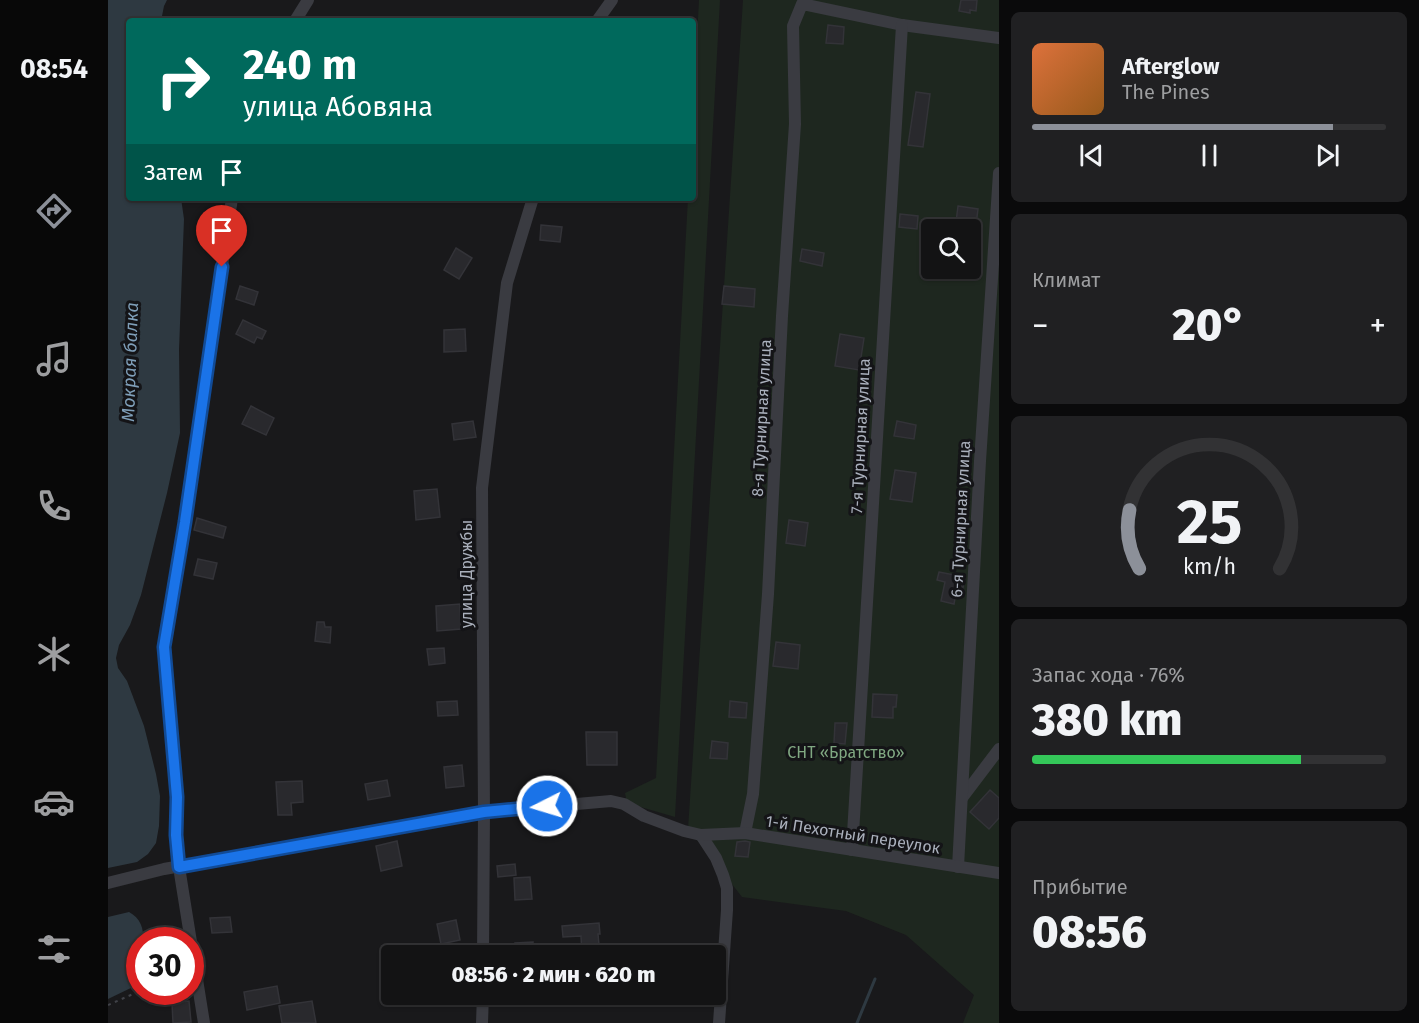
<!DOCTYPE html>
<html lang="ru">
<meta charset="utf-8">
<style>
:root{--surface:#131314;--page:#202022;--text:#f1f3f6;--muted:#9d9ea0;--line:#323234;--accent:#8c9099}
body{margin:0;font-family:"Fira Sans",sans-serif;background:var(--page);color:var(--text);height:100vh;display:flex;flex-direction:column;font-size:22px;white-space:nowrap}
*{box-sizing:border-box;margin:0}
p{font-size:20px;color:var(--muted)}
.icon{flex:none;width:33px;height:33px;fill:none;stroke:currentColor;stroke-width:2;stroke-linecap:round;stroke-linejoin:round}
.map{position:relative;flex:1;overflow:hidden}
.side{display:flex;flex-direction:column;gap:12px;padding:12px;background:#0a0a0b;width:420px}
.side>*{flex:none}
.top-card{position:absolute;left:18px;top:18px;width:570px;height:183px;border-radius:6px;box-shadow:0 2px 4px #0004,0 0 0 2px var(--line);background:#00695c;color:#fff;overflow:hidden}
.fabs{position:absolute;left:813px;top:219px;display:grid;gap:12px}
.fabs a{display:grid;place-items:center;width:60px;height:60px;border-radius:6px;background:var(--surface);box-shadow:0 2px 4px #0004,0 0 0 2px var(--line);font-size:30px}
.speed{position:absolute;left:18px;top:927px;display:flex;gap:12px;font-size:30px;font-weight:700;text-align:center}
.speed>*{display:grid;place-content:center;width:78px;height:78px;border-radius:50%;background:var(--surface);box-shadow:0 2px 4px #0004,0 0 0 2px var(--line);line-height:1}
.speed .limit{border:9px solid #d22;background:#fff;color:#111}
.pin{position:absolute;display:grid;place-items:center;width:51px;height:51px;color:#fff;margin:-62px -26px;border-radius:50% 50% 50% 0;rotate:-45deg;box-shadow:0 0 6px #0007}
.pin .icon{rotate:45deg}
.me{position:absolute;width:66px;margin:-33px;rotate:265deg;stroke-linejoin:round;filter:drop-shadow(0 0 4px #0008)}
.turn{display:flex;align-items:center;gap:21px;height:126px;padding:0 18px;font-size:27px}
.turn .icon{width:78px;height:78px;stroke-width:2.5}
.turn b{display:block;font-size:42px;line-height:51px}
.then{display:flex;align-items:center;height:57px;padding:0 18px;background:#0003;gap:12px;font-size:22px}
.big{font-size:45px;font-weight:800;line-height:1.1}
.side .tile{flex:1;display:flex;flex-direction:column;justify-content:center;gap:9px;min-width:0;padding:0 21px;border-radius:9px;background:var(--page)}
.side .dial{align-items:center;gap:0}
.dial svg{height:156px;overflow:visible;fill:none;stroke:var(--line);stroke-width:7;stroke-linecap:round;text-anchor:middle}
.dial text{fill:var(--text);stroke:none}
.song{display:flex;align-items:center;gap:18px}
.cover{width:72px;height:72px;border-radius:9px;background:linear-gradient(135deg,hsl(20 70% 55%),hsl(30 70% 35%))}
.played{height:6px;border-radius:3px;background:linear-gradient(90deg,var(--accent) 85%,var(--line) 85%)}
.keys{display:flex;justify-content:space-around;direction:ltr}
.heat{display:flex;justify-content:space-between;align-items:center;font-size:33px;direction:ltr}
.charge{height:9px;border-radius:4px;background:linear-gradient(90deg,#34c759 76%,var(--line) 0)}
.trip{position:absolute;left:273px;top:945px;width:345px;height:60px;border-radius:6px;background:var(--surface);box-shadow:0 2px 4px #0004,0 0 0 2px var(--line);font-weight:800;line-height:60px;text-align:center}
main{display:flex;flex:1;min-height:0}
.tabs{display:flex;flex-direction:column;width:108px;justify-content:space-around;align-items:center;background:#080808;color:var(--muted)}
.tabs .icon{width:42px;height:42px}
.tabs .selected{color:var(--accent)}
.tabs b{font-size:27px;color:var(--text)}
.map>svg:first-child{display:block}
.green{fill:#1e271f;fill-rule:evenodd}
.water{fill:#2e3941}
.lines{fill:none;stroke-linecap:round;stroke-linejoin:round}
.stream{stroke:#2e3941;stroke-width:3}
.building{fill:#29292d;stroke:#333338;stroke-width:1.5}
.path{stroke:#404248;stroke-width:2;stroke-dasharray:3 4.5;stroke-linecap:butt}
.minor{stroke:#3a3b41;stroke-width:12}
.route-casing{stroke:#114b97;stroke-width:15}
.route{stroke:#1a73e8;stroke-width:10}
.labels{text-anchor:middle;stroke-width:6;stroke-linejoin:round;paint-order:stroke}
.street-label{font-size:16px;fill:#aab0bc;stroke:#141417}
.park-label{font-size:16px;fill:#80a882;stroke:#141417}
.water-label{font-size:18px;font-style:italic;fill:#7f9fb9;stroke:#141417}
</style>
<main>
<nav class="tabs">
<b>08:54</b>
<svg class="icon selected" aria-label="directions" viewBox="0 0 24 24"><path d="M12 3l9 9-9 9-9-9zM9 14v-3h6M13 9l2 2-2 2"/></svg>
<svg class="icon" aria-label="music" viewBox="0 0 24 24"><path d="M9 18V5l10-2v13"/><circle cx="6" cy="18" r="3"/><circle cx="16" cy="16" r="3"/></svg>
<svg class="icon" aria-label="phone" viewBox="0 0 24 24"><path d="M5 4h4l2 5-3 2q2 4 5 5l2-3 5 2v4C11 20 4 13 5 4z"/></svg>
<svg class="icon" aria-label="climate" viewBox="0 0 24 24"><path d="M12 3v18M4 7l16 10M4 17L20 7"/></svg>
<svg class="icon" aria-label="car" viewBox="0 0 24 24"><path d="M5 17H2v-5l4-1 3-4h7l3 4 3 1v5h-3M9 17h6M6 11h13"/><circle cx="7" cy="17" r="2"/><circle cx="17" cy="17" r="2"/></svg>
<svg class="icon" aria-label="filters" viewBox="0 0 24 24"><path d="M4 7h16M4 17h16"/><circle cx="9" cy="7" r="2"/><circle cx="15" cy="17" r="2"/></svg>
</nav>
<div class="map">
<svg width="891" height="1023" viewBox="0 0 891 1023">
<rect width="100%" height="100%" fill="#19191b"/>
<g class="green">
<path d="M 591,0 L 612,0 L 567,817 L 519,803 L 517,793 L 548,778 L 580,198 L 585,198 L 585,111 Z"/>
<path d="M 635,0 L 891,0 L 891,1023 L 855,1023 L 866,995 L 798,935 L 738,911 L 634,897 L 602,856 L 580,829 ZM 824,230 L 862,230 L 862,268 L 824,268 Z"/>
</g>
<g class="water">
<path d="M 0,0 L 59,0 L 56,6 L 53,21 L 21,21 L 21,198 L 73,198 L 76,219 L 71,350 L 72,433 L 59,493 L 33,595 L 22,625 L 11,645 L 8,658 L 10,668 L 19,681 L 36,726 L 48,774 L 52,796 L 51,826 L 48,843 L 40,854 L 29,862 L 0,868 Z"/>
<path d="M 21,912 C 32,918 37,929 34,940 L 32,940 L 31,981 L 27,986 L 0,999 L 0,917 Z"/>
</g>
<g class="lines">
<path class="stream" d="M 749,1023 L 767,979"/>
</g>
<g class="building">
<path d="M 853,0 L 869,0 L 868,11 L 862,10 L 862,13 L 851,11 Z"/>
<path d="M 720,25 L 736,27 L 735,44 L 718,43 Z"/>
<path d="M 808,92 L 822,94 L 815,147 L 800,145 Z"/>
<path d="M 850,206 L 870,209 L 868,225 L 848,222 Z"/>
<path d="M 792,214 L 810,216 L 809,229 L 791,227 Z"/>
<path d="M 433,225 L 454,227 L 452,242 L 432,240 Z"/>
<path d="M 348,248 L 364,258 L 351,279 L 336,270 Z"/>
<path d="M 694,249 L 716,253 L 714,266 L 692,261 Z"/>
<path d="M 132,286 L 150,292 L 146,305 L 128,299 Z"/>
<path d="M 616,286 L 647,289 L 646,307 L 614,304 Z"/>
<path d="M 135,320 L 158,331 L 154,339 L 149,337 L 146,343 L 128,334 Z"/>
<path d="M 357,329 L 358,351 L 336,352 L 336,330 Z"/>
<path d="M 732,334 L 756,338 L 751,370 L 727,366 Z"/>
<path d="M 143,406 L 166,418 L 158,435 L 134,424 Z"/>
<path d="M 365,421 L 368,437 L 346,440 L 344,424 Z"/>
<path d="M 789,421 L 808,425 L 806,439 L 786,436 Z"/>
<path d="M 787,470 L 808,473 L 804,502 L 782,499 Z"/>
<path d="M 329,489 L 332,517 L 308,520 L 306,491 Z"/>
<path d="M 89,518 L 118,527 L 115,538 L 86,530 Z"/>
<path d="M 681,520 L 700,523 L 697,546 L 678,543 Z"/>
<path d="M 90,559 L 109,563 L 105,579 L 86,575 Z"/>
<path d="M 831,572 L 857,577 L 854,592 L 848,593 L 846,604 L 833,601 L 837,582 L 829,580 Z"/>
<path d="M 352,604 L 353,629 L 329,631 L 328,606 Z"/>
<path d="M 209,622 L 216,622 L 217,627 L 223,627 L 222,643 L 207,641 Z"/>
<path d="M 668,642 L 692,645 L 690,669 L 665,666 Z"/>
<path d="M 336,648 L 337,663 L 321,665 L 319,649 Z"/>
<path d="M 765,694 L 789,695 L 788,707 L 785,707 L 785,718 L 764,717 Z"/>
<path d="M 349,701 L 350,715 L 330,716 L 329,702 Z"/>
<path d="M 622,701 L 639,703 L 638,718 L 621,717 Z"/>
<path d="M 727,723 L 739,723 L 737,744 L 726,743 Z"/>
<path d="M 478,732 L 509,732 L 509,765 L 479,765 Z"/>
<path d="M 604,741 L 620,743 L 619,759 L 602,758 Z"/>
<path d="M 354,765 L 356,786 L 338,788 L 336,767 Z"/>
<path d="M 279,780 L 282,796 L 260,800 L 257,784 Z"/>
<path d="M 194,781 L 195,802 L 183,803 L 184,815 L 170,815 L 168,782 Z"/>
<path d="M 882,790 L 891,798 L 891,818 L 881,829 L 862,812 Z"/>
<path d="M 289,841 L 294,866 L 273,871 L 268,846 Z"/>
<path d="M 637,841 L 642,842 L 640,857 L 627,856 L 629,842 Z"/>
<path d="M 407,864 L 408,875 L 390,877 L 389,866 Z"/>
<path d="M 422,877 L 424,899 L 407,900 L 406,878 Z"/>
<path d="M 122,917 L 124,932 L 104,933 L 102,918 Z"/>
<path d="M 348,920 L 352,940 L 333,944 L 329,924 Z"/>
<path d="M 491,923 L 492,934 L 490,934 L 492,956 L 474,956 L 473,936 L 455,937 L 454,926 Z"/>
<path d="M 425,942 L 425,956 L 408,956 L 407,943 Z"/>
<path d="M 169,986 L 172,1003 L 139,1010 L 136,992 Z"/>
<path d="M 81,1001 L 83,1022 L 65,1023 L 64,1003 Z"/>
<path d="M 204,1001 L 208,1023 L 174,1023 L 171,1006 Z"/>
</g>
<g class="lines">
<path class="path" d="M 0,1005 L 32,991"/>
<g class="minor">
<path d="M 187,21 L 200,0"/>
<path d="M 489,21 L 504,0"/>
<path d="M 854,798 L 891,749"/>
<path d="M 637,833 L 645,794 L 660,594 L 674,316 L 687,124 L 685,26 L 694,4 L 794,25 L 891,38"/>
<path d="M 593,835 L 608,858 L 615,875 L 619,888 L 619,910 L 611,1023"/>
<path d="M 744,850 L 794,25"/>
<path d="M 850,867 L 872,461 L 891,173"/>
<path d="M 0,883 L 56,869 L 376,812 L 503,801 L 516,804 L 536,816 L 576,831 L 593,835 L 637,833 L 891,873"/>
<path d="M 375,956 L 376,812 L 374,488 L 399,283 L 425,198"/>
<path d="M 96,1023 L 71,867 L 68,835 L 69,797 L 56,647 L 77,522 L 124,198"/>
<path d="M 374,1023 L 375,994"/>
</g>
</g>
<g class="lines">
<g class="route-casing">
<path id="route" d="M 114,267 L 77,522 L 56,647 L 69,797 L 68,835 L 71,867 L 376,812 L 439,806"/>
</g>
<use href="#route" class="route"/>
</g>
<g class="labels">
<g class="street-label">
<text transform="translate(653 418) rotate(-87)" y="6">8-я Турнирная улица</text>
<text transform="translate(752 436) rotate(-87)" y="6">7-я Турнирная улица</text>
<text transform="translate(852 519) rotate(-87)" y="6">6-я Турнирная улица</text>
<text transform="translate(358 574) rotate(-90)" y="6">улица Дружбы</text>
<text transform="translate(745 834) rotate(9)" y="6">1-й Пехотный переулок</text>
</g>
<g class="park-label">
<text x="738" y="758">СНТ «Братство»</text>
</g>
<g class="water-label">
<text transform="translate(22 362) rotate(-88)" y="6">Мокрая балка</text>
</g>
</g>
</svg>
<div class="fabs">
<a><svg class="icon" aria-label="search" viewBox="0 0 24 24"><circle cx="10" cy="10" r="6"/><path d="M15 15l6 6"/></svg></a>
</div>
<div class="speed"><div class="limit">30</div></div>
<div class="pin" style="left:114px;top:267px;background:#d93025"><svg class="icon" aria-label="arrive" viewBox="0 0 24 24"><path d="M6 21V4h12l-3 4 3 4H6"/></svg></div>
<svg class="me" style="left:439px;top:806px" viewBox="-20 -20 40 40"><circle r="17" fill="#1a73e8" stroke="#fff" stroke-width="3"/><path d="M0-11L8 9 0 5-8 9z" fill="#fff"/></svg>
<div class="trip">08:56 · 2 мин · 620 m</div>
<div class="top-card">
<div class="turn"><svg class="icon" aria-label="right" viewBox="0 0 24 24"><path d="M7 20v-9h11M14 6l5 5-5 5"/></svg><div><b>240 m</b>улица Абовяна</div></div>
<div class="then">Затем<svg class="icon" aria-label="arrive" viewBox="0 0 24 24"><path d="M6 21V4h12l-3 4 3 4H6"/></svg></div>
</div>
</div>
<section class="side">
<div class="tile">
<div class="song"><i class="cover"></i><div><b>Afterglow</b><p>The Pines</p></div></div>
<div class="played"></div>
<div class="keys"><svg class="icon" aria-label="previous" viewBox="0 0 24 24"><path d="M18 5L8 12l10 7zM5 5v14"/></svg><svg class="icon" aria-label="pause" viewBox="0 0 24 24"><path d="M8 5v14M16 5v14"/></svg><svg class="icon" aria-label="next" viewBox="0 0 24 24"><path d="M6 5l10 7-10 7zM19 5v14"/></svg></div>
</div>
<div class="tile"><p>Климат</p>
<div class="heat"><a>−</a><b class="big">20°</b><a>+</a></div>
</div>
<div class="tile dial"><svg viewBox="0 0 100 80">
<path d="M14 69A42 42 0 1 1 86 69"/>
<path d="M14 69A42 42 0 0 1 9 39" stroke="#8c9099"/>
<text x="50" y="56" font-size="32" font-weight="700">25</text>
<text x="50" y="72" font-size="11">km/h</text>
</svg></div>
<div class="tile"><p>Запас хода · 76%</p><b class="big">380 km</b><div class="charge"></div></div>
<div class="tile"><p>Прибытие</p><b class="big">08:56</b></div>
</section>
</main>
